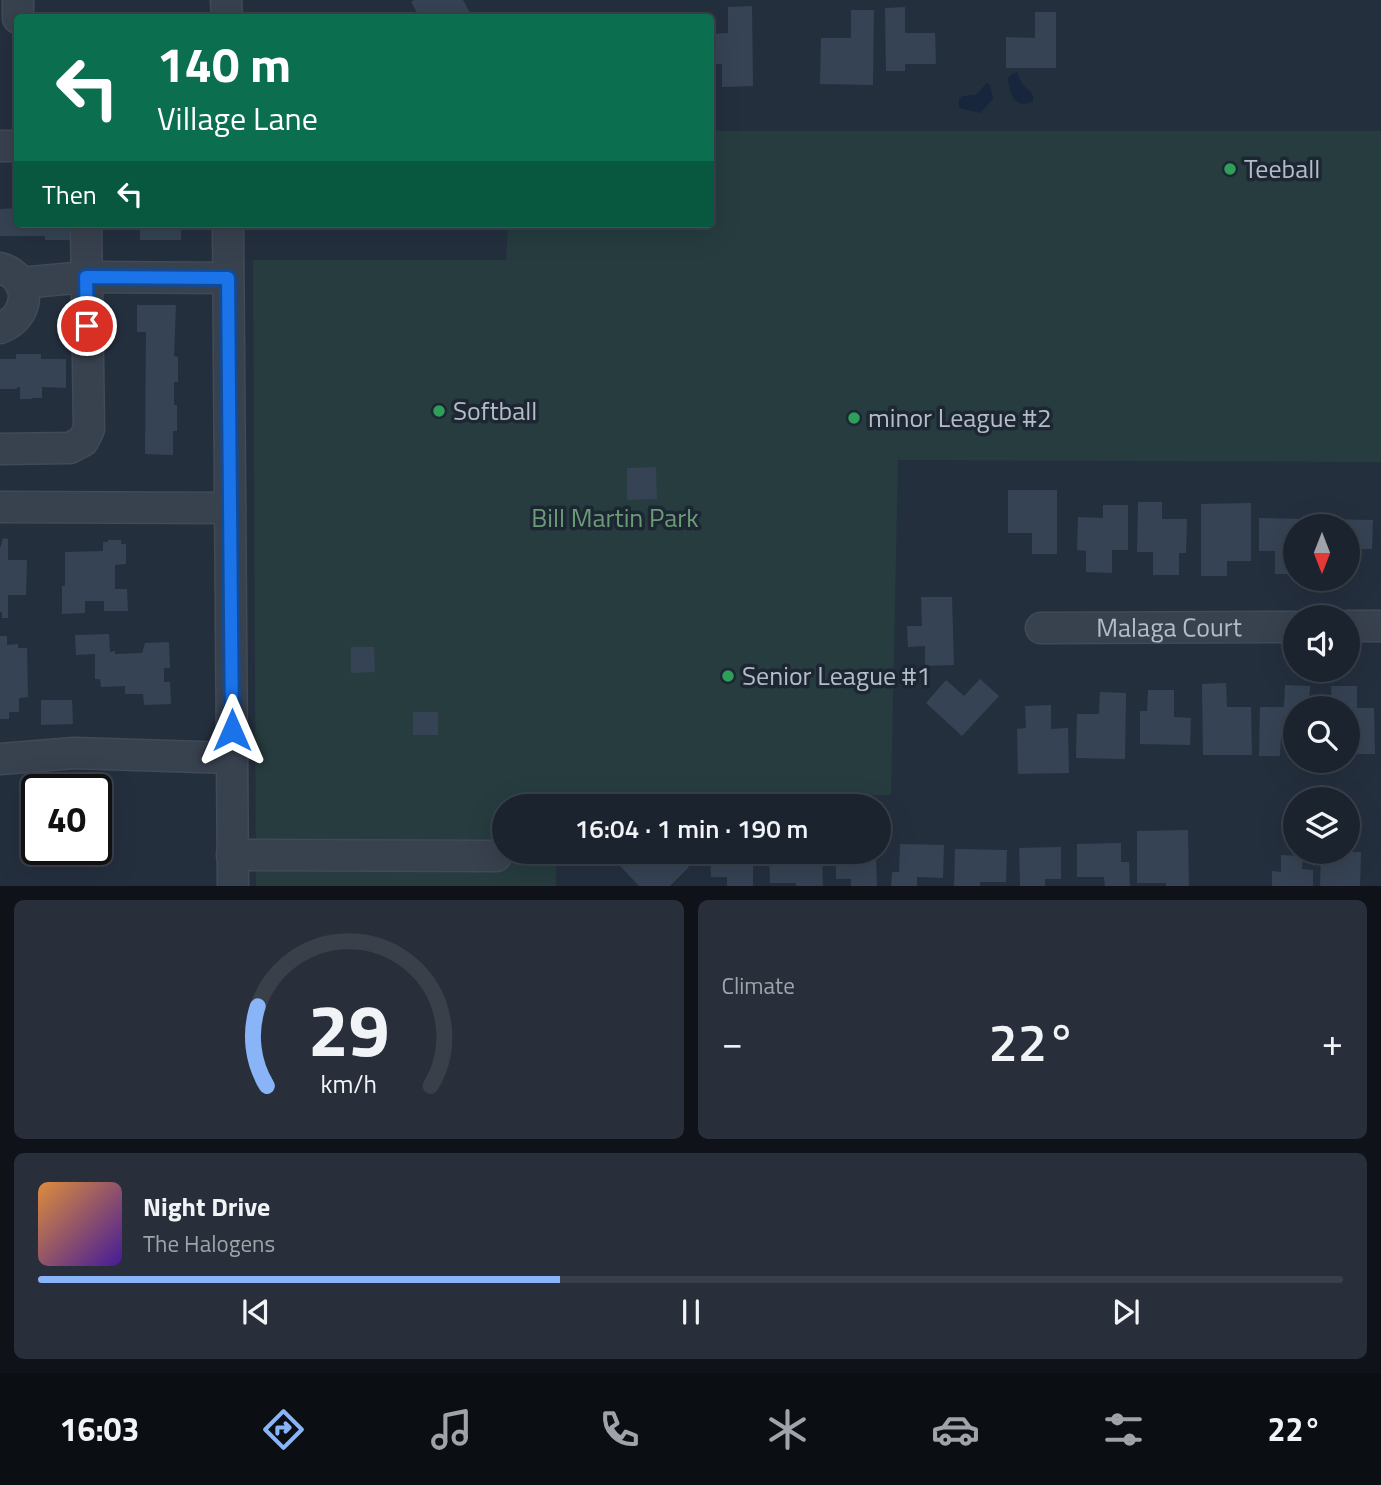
<!DOCTYPE html>
<meta charset="utf-8">
<style>
:root{--surface:#1b232e;--page:#282f3a;--text:#f1f3f6;--muted:#a0a4aa;--line:#39404a;--accent:#8ab4f8}
body{margin:0;font-family:"Titillium Web",sans-serif;background:var(--page);color:var(--text);height:100vh;display:flex;flex-direction:column;font-size:26px;white-space:nowrap}
*{box-sizing:border-box;margin:0}
p{font-size:23px;color:var(--muted)}
.icon{flex:none;width:38px;height:38px;fill:none;stroke:currentColor;stroke-width:2;stroke-linecap:round;stroke-linejoin:round}
.map{position:relative;height:886px;overflow:hidden}
.details{display:flex;flex-direction:column;gap:14px;padding:14px;background:#0f1319;flex:1}
.details>*{flex:none}
.hud{position:absolute;left:14px;top:14px;width:700px;height:214px;border-radius:7px;box-shadow:0 7px 28px #0002,0 0 0 2px var(--line);background:#0b6e4f;color:#fff;overflow:hidden}
.needle{width:46px;rotate:180deg}
.controls{position:absolute;left:1283px;top:514px;display:grid;gap:14px}
.controls a{display:grid;place-items:center;width:77px;height:77px;border-radius:50%;background:var(--surface);box-shadow:0 7px 28px #0002,0 0 0 2px var(--line);font-size:35px}
.speed{position:absolute;left:21px;top:774px;display:flex;gap:14px;font-size:35px;font-weight:700;text-align:center}
.speed>*{display:grid;place-content:center;width:91px;height:91px;border-radius:50%;background:var(--surface);box-shadow:0 7px 28px #0002,0 0 0 2px var(--line);line-height:1}
.speed .limit{border:4px solid #111;border-radius:10px;background:#fff;color:#111}
.pin{position:absolute;display:grid;place-items:center;width:60px;height:60px;color:#fff;margin:-30px;border:4px solid #fff;border-radius:50%;box-shadow:0 2px 7px #0007}
.me{position:absolute;width:77px;margin:-38px;rotate:0deg;stroke-linejoin:round;filter:drop-shadow(0 0 5px #0008)}
.turn{display:flex;align-items:center;gap:24px;height:147px;padding:0 28px;font-size:32px}
.turn .icon{width:91px;height:91px;stroke-width:2.5}
.turn b{display:block;font-size:49px;line-height:60px}
.then{display:flex;align-items:center;height:66px;padding:0 28px;background:#0003;gap:14px;font-size:26px}
.big{font-size:52px;font-weight:600;line-height:1.1}
.details .card{flex:1;display:flex;flex-direction:column;justify-content:center;gap:10px;min-width:0;padding:0 24px;border-radius:10px;background:var(--page)}
.details .dial{align-items:center;gap:0}
.dial svg{height:182px;overflow:visible;fill:none;stroke:var(--line);stroke-width:7;stroke-linecap:round;text-anchor:middle}
.dial text{fill:var(--text);stroke:none}
.song{display:flex;align-items:center;gap:21px}
.cover{width:84px;height:84px;border-radius:10px;background:linear-gradient(135deg,hsl(30 70% 55%),hsl(260 70% 35%))}
.played{height:7px;border-radius:4px;background:linear-gradient(90deg,var(--accent) 40%,var(--line) 40%)}
.keys{display:flex;justify-content:space-around;direction:ltr}
.heat{display:flex;justify-content:space-between;align-items:center;font-size:38px;direction:ltr}
.details .tiles{flex:1;display:grid;gap:14px;grid-template-columns:1fr 1fr}
.card:last-child{grid-column:span 2}
.trip{position:absolute;left:492px;top:794px;width:399px;height:70px;border-radius:35px;background:var(--surface);box-shadow:0 7px 28px #0002,0 0 0 2px var(--line);font-weight:600;line-height:70px;text-align:center}
.tabs{display:flex;height:112px;justify-content:space-around;align-items:center;background:#0b0e12;color:var(--muted)}
.tabs .icon{width:49px;height:49px}
.tabs .selected{color:var(--accent)}
.tabs b{font-size:32px;color:var(--text)}
.map>svg:first-child{display:block}
.green{fill:#263c3f}
.water{fill:#17263c}
.building{fill:#364354}
.lines{fill:none;stroke-linecap:round;stroke-linejoin:round}
.minor-casing{stroke:#414a57;stroke-width:33}
.minor{stroke:#38414e;stroke-width:30}
.route-casing{stroke:#114b97;stroke-width:18}
.route{stroke:#1a73e8;stroke-width:12}
.leisure-dot{fill:#2e9e5b;stroke:#1d2633;stroke-width:2.5}
.labels{text-anchor:middle;stroke-width:7;stroke-linejoin:round;paint-order:stroke}
.poi-label{font-size:26px;fill:#b4bcc9;stroke:#1d2633;text-anchor:start}
.park-label{font-size:26px;fill:#6b9a76;stroke:#1d2633}
.street-label{font-size:26px;fill:#b4bcc9;stroke:#1d2633}
</style>
<div class="map">
<svg width="1381" height="887" viewBox="0 0 1381 887">
<rect width="100%" height="100%" fill="#242f3e"/>
<path class="green" d="M 711,131 L 1381,131 L 1381,462 L 898,460 L 891,795 L 556,801 L 556,807 L 504,807 L 504,852 L 556,852 L 556,886 L 256,886 L 253,260 L 506,260 L 508,224 L 710,224 Z"/>
<g class="water">
<path d="M 1017,72 C 1019,77 1021,82 1024,86 C 1029,92 1034,91 1033,101 C 1015,111 1009,93 1008,78 L 1012,74 Z"/>
<path d="M 987,83 L 990,85 L 993,99 L 980,113 L 959,108 L 959,99 L 962,96 L 975,95 Z"/>
</g>
<g class="building">
<path d="M 414,0 L 463,0 L 473,18 L 420,18 L 411,2 Z"/>
<path d="M 752,6 L 753,86 L 722,87 L 722,64 L 710,64 L 710,34 L 728,33 L 728,7 Z"/>
<path d="M 905,7 L 905,33 L 935,33 L 936,64 L 905,64 L 905,71 L 886,71 L 885,8 Z"/>
<path d="M 851,10 L 874,10 L 873,85 L 820,84 L 821,38 L 851,38 Z"/>
<path d="M 1035,12 L 1056,12 L 1056,68 L 1006,68 L 1006,37 L 1035,38 Z"/>
<rect x="639" y="13" width="22" height="5"/>
<path d="M 18,208 L 18,224 L 70,224 L 70,240 L 45,240 L 45,236 L 0,236 L 0,209 Z"/>
<rect x="140" y="224" width="41" height="16"/>
<path d="M 137,305 L 176,305 L 174,356 L 178,357 L 178,382 L 174,382 L 174,405 L 177,405 L 177,431 L 173,431 L 173,455 L 145,454 L 146,332 L 137,332 Z"/>
<path d="M 16,354 L 41,354 L 41,359 L 66,359 L 66,388 L 42,387 L 42,398 L 32,398 L 32,399 L 20,399 L 20,387 L 17,387 L 17,389 L 0,389 L 0,359 L 16,359 Z"/>
<path d="M 656,467 L 657,499 L 627,500 L 627,468 Z"/>
<path d="M 1008,490 L 1057,490 L 1057,554 L 1032,554 L 1032,533 L 1008,533 Z"/>
<path d="M 1138,502 L 1162,502 L 1162,519 L 1187,519 L 1186,553 L 1179,553 L 1179,575 L 1153,575 L 1153,552 L 1137,552 Z"/>
<path d="M 1251,503 L 1251,561 L 1227,561 L 1227,576 L 1201,576 L 1201,504 Z"/>
<path d="M 1103,505 L 1128,505 L 1128,550 L 1112,550 L 1112,573 L 1086,572 L 1086,551 L 1077,550 L 1078,517 L 1103,518 Z"/>
<path d="M 1259,518 L 1309,519 L 1309,527 L 1295,527 L 1295,574 L 1275,574 L 1275,551 L 1259,551 Z"/>
<path d="M 1324,519 L 1373,520 L 1372,549 L 1348,549 L 1348,527 L 1324,527 Z"/>
<path d="M 3,538 L 8,539 L 8,560 L 27,560 L 26,595 L 8,595 L 8,618 L 2,618 L 2,612 L 0,612 L 0,548 Z"/>
<path d="M 108,540 L 121,540 L 121,544 L 126,544 L 126,564 L 115,565 L 115,589 L 127,589 L 128,611 L 104,611 L 104,601 L 85,601 L 85,613 L 62,614 L 62,586 L 65,586 L 65,552 L 103,551 L 103,542 L 108,542 Z"/>
<path d="M 921,597 L 952,597 L 954,665 L 925,666 L 925,646 L 908,647 L 907,626 L 922,626 Z"/>
<path d="M 109,634 L 110,652 L 115,651 L 115,654 L 142,653 L 145,643 L 169,642 L 170,668 L 164,668 L 164,682 L 170,682 L 171,704 L 144,705 L 143,694 L 125,694 L 125,686 L 101,687 L 100,679 L 95,679 L 95,654 L 76,655 L 75,635 Z"/>
<path d="M 0,636 L 7,636 L 7,645 L 18,644 L 18,648 L 27,648 L 28,697 L 19,698 L 19,712 L 9,712 L 9,719 L 0,719 Z"/>
<path d="M 351,647 L 374,647 L 375,672 L 351,673 Z"/>
<path d="M 980,679 L 999,696 L 962,736 L 926,703 L 946,680 L 964,696 Z"/>
<path d="M 1226,683 L 1227,707 L 1251,707 L 1252,755 L 1203,755 L 1202,684 Z"/>
<path d="M 1285,685 L 1310,686 L 1309,709 L 1295,709 L 1295,737 L 1281,737 L 1280,756 L 1259,756 L 1260,707 L 1284,707 Z"/>
<path d="M 1331,686 L 1357,686 L 1357,708 L 1374,708 L 1375,754 L 1348,754 L 1348,709 L 1332,709 Z"/>
<path d="M 1148,690 L 1174,690 L 1174,717 L 1191,718 L 1190,745 L 1140,744 L 1140,711 L 1147,711 Z"/>
<path d="M 1100,692 L 1126,693 L 1125,759 L 1076,758 L 1077,714 L 1099,714 Z"/>
<path d="M 41,700 L 72,700 L 73,724 L 41,725 Z"/>
<path d="M 1051,705 L 1051,729 L 1068,728 L 1069,773 L 1018,774 L 1017,729 L 1026,728 L 1025,706 Z"/>
<rect x="413" y="712" width="25" height="23"/>
<path d="M 1188,830 L 1189,887 L 1166,887 L 1166,883 L 1137,883 L 1137,831 Z"/>
<path d="M 1121,843 L 1121,862 L 1129,862 L 1130,887 L 1105,887 L 1104,877 L 1077,877 L 1077,844 Z"/>
<path d="M 900,844 L 944,845 L 943,878 L 917,877 L 917,887 L 891,887 L 892,872 L 899,872 Z"/>
<path d="M 1061,847 L 1061,879 L 1045,879 L 1045,887 L 1020,887 L 1019,848 Z"/>
<path d="M 955,849 L 1007,850 L 1006,882 L 980,882 L 980,887 L 954,887 Z"/>
<path d="M 635,852 L 675,852 L 689,867 L 669,887 L 640,887 L 620,866 Z"/>
<path d="M 710,852 L 753,852 L 753,887 L 727,887 L 727,877 L 711,877 Z"/>
<path d="M 769,852 L 822,852 L 823,887 L 796,887 L 796,883 L 770,883 Z"/>
<path d="M 836,852 L 876,852 L 877,887 L 851,887 L 851,879 L 836,879 Z"/>
<path d="M 1321,852 L 1361,852 L 1360,887 L 1320,887 Z"/>
<path d="M 1281,855 L 1303,856 L 1302,869 L 1313,870 L 1313,887 L 1272,887 L 1272,871 L 1281,872 Z"/>
</g>
<g class="lines">
<g class="minor-casing">
<g id="minor">
<path d="M 18,0 L 18,18"/>
<path d="M 226,0 L 227,18"/>
<path d="M 0,146 L 18,146"/>
<path d="M 228,224 L 233,887"/>
<path d="M 0,268 C 33,277 31,317 0,328"/>
<path d="M 20,283 L 86,277 L 228,278"/>
<path d="M 0,449 L 70,448 L 83,441 L 89,429 L 86,224"/>
<path d="M 0,507 L 230,508"/>
<path d="M 1348,626 L 1381,626"/>
<path id="s1" d="M 1041,628 L 1295,627"/>
<path d="M 0,759 L 74,753 L 232,758"/>
<path d="M 232,855 L 496,856"/>
</g>
</g>
<use href="#minor" class="minor"/>
</g>
<g class="lines">
<g class="route-casing">
<path id="route" d="M 87,326 L 86,277 L 228,278 L 232,730"/>
</g>
<use href="#route" class="route"/>
</g>
<g class="leisure-dot">
<circle cx="1230" cy="169" r="7"/>
<circle cx="439" cy="411" r="7"/>
<circle cx="854" cy="418" r="7"/>
<circle cx="728" cy="676" r="7"/>
</g>
<g class="labels">
<g class="poi-label">
<text x="1244" y="178">Teeball</text>
<text x="453" y="420">Softball</text>
<text x="868" y="427">minor League #2</text>
<text x="742" y="685">Senior League #1</text>
</g>
<g class="park-label">
<text x="615" y="527">Bill Martin Park</text>
</g>
<g class="street-label">
<text dy="9" stroke="none"><textPath href="#s1" startOffset="128">Malaga Court</textPath></text>
</g>
</g>
</svg>
<div class="controls">
<a><svg class="needle" viewBox="-14 -14 28 28"><path d="M0-13l5 13h-10z" fill="#e53935"/><path d="M0 13l5-13h-10z" fill="#a0a4aa"/></svg></a>
<a><svg class="icon" aria-label="sound" viewBox="0 0 24 24"><path d="M4 9h4l5-4v14l-5-4H4zM17 9q2 3 0 6"/></svg></a>
<a><svg class="icon" aria-label="search" viewBox="0 0 24 24"><circle cx="10" cy="10" r="6"/><path d="M15 15l6 6"/></svg></a>
<a><svg class="icon" aria-label="layers" viewBox="0 0 24 24"><path d="M12 4l9 5-9 5-9-5zM3 14l9 5 9-5"/></svg></a>
</div>
<div class="speed"><div class="limit">40</div></div>
<div class="pin" style="left:87px;top:326px;background:#d93025"><svg class="icon" aria-label="arrive" viewBox="0 0 24 24"><path d="M6 21V4h12l-3 4 3 4H6"/></svg></div>
<svg class="me" style="left:232px;top:730px" viewBox="-20 -20 40 40"><path d="M0-17L14 15 0 8-14 15z" fill="#1a73e8" stroke="#fff" stroke-width="4"/></svg>
<div class="trip">16:04 · 1 min · 190 m</div>
<div class="hud">
<div class="turn"><svg class="icon" aria-label="left" viewBox="0 0 24 24"><path d="M17 20v-9H6M10 6l-5 5 5 5"/></svg><div><b>140 m</b>Village Lane</div></div>
<div class="then">Then<svg class="icon" aria-label="left" viewBox="0 0 24 24"><path d="M17 20v-9H6M10 6l-5 5 5 5"/></svg></div>
</div>
</div>
<section class="details">
<div class="tiles">
<div class="card dial"><svg viewBox="0 0 100 80">
<path d="M14 69A42 42 0 1 1 86 69"/>
<path d="M14 69A42 42 0 0 1 10 34" stroke="#8ab4f8"/>
<text x="50" y="56" font-size="32" font-weight="700">29</text>
<text x="50" y="72" font-size="11">km/h</text>
</svg></div>
<div class="card"><p>Climate</p>
<div class="heat"><a>−</a><b class="big">22°</b><a>+</a></div>
</div>
<div class="card">
<div class="song"><i class="cover"></i><div><b>Night Drive</b><p>The Halogens</p></div></div>
<div class="played"></div>
<div class="keys"><svg class="icon" aria-label="previous" viewBox="0 0 24 24"><path d="M18 5L8 12l10 7zM5 5v14"/></svg><svg class="icon" aria-label="pause" viewBox="0 0 24 24"><path d="M8 5v14M16 5v14"/></svg><svg class="icon" aria-label="next" viewBox="0 0 24 24"><path d="M6 5l10 7-10 7zM19 5v14"/></svg></div>
</div>
</div>
</section>
<nav class="tabs">
<b>16:03</b>
<svg class="icon selected" aria-label="directions" viewBox="0 0 24 24"><path d="M12 3l9 9-9 9-9-9zM9 14v-3h6M13 9l2 2-2 2"/></svg>
<svg class="icon" aria-label="music" viewBox="0 0 24 24"><path d="M9 18V5l10-2v13"/><circle cx="6" cy="18" r="3"/><circle cx="16" cy="16" r="3"/></svg>
<svg class="icon" aria-label="phone" viewBox="0 0 24 24"><path d="M5 4h4l2 5-3 2q2 4 5 5l2-3 5 2v4C11 20 4 13 5 4z"/></svg>
<svg class="icon" aria-label="climate" viewBox="0 0 24 24"><path d="M12 3v18M4 7l16 10M4 17L20 7"/></svg>
<svg class="icon" aria-label="car" viewBox="0 0 24 24"><path d="M5 17H2v-5l4-1 3-4h7l3 4 3 1v5h-3M9 17h6M6 11h13"/><circle cx="7" cy="17" r="2"/><circle cx="17" cy="17" r="2"/></svg>
<svg class="icon" aria-label="filters" viewBox="0 0 24 24"><path d="M4 7h16M4 17h16"/><circle cx="9" cy="7" r="2"/><circle cx="15" cy="17" r="2"/></svg>
<b>22°</b>
</nav>
